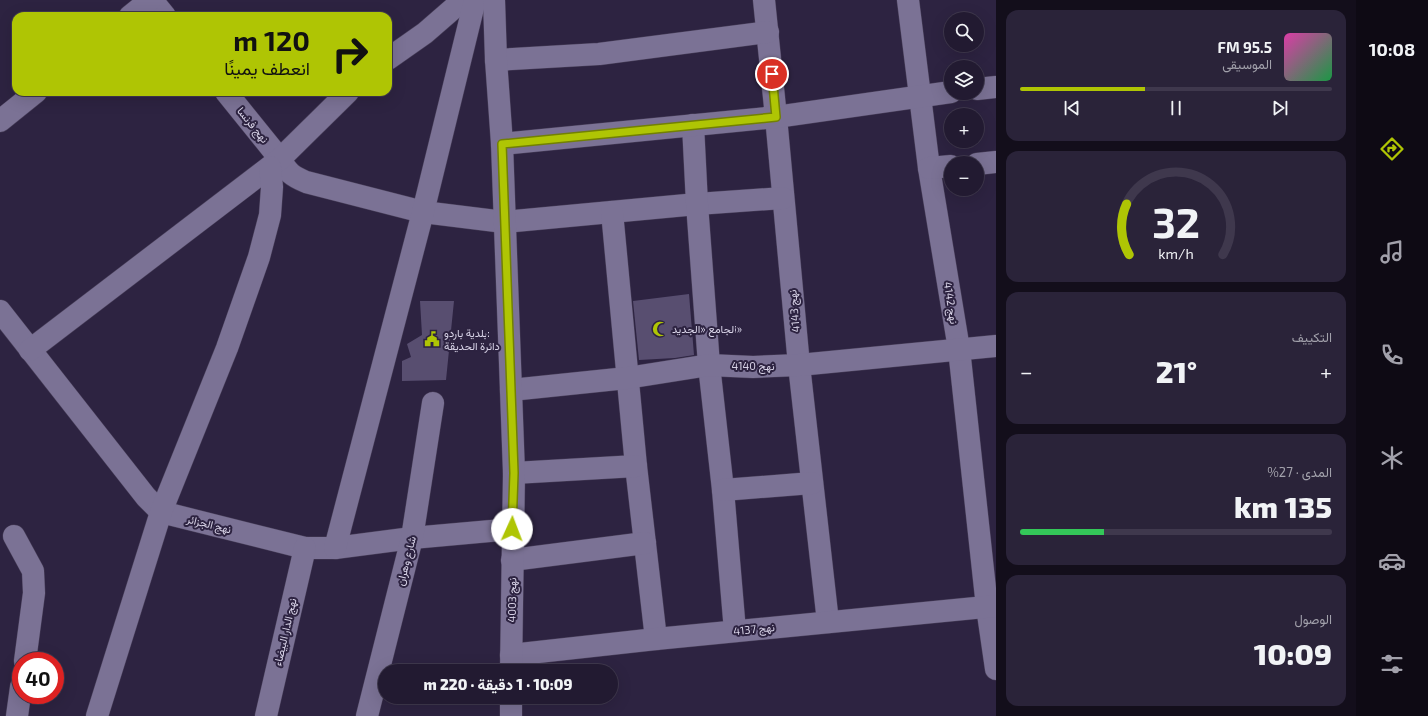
<!DOCTYPE html>
<html lang="ar">
<meta charset="utf-8">
<style>
:root{--surface:#221a31;--page:#2a2339;--text:#f1f3f6;--muted:#a2a1ab;--line:#3f384d;--accent:#afc504}
body{margin:0;font-family:"Exo 2",Vazirmatn,sans-serif;background:var(--page);color:var(--text);direction:rtl;height:100vh;display:flex;flex-direction:column;font-size:15px;white-space:nowrap}
*{box-sizing:border-box;margin:0}
p{font-size:13px;color:var(--muted)}
.icon{flex:none;width:22px;height:22px;fill:none;stroke:currentColor;stroke-width:2;stroke-linecap:round;stroke-linejoin:round}
.map{position:relative;flex:1;overflow:hidden;direction:ltr}
.drawer{display:flex;flex-direction:column;gap:10px;padding:10px;background:#130e1b;width:360px}
.drawer>*{flex:none}
.banner{position:absolute;left:12px;top:12px;width:380px;height:84px;border-radius:12px;box-shadow:0 4px 16px #0002,0 0 0 1px var(--line);direction:rtl;background:#afc504;color:#111;overflow:hidden}
.buttons{position:absolute;left:944px;top:12px;display:grid;gap:8px}
.buttons a{display:grid;place-items:center;width:40px;height:40px;border-radius:50%;background:var(--surface);box-shadow:0 4px 16px #0002,0 0 0 1px var(--line);font-size:20px}
.speed{position:absolute;left:12px;top:652px;display:flex;gap:8px;font-size:20px;font-weight:700;text-align:center}
.speed>*{display:grid;place-content:center;width:52px;height:52px;border-radius:50%;background:var(--surface);box-shadow:0 4px 16px #0002,0 0 0 1px var(--line);line-height:1}
.speed .limit{border:6px solid #d22;background:#fff;color:#111}
.pin{position:absolute;display:grid;place-items:center;width:34px;height:34px;color:#fff;margin:-17px;border:2px solid #fff;border-radius:50%;box-shadow:0 1px 4px #0007}
.me{position:absolute;width:44px;margin:-22px;rotate:2deg;stroke-linejoin:round;filter:drop-shadow(0 0 3px #0008)}
.turn{display:flex;align-items:center;gap:14px;height:84px;padding:0 16px;font-size:18px}
.turn .icon{width:52px;height:52px;stroke-width:2.5}
.turn b{display:block;font-size:28px;line-height:34px}
.big{font-size:30px;font-weight:800;line-height:1.1}
.drawer .card{flex:1;display:flex;flex-direction:column;justify-content:center;gap:6px;min-width:0;padding:0 14px;border-radius:12px;background:var(--page)}
.drawer .dial{align-items:center;gap:0}
.dial svg{height:104px;overflow:visible;fill:none;stroke:var(--line);stroke-width:7;stroke-linecap:round;text-anchor:middle}
.dial text{fill:var(--text);stroke:none}
.song{display:flex;align-items:center;gap:12px}
.cover{width:48px;height:48px;border-radius:6px;background:linear-gradient(135deg,hsl(320 70% 55%),hsl(140 70% 35%))}
.played{height:4px;border-radius:2px;background:linear-gradient(90deg,var(--accent) 40%,var(--line) 40%)}
.keys{display:flex;justify-content:space-around;direction:ltr}
.heat{display:flex;justify-content:space-between;align-items:center;font-size:22px;direction:ltr}
.charge{height:6px;border-radius:3px;background:linear-gradient(90deg,#34c759 27%,var(--line) 0)}
.trip{position:absolute;left:378px;top:664px;width:240px;height:40px;border-radius:20px;background:var(--surface);box-shadow:0 4px 16px #0002,0 0 0 1px var(--line);font-weight:800;line-height:40px;text-align:center;direction:rtl}
main{display:flex;flex:1;min-height:0}
.tab-bar{display:flex;flex-direction:column;width:72px;justify-content:space-around;align-items:center;background:#0e0a14;color:var(--muted)}
.tab-bar .icon{width:28px;height:28px}
.tab-bar .current{color:var(--accent)}
.tab-bar b{font-size:18px;color:var(--text)}
.map>svg:first-child{display:block}
.building{fill:#584e70}
.lines{fill:none;stroke-linecap:round;stroke-linejoin:round}
.street-casing{stroke:#483f59;stroke-width:23}
.secondary-casing{stroke:#483f59;stroke-width:23}
.street{stroke:#7b7295;stroke-width:22}
.secondary{stroke:#7b7295;stroke-width:22}
.route-casing{stroke:#728003;stroke-width:10}
.route{stroke:#afc504;stroke-width:7}
.labels{text-anchor:middle;stroke-width:4;stroke-linejoin:round;paint-order:stroke}
.street-label{font-size:11px;fill:#d9d4e8;stroke:#2d2341}
.poi-label{font-size:11px;fill:#d9d4e8;stroke:#2d2341;text-anchor:start}
</style>
<main>
<nav class="tab-bar">
<b>10:08</b>
<svg class="icon current" aria-label="directions" viewBox="0 0 24 24"><path d="M12 3l9 9-9 9-9-9zM9 14v-3h6M13 9l2 2-2 2"/></svg>
<svg class="icon" aria-label="music" viewBox="0 0 24 24"><path d="M9 18V5l10-2v13"/><circle cx="6" cy="18" r="3"/><circle cx="16" cy="16" r="3"/></svg>
<svg class="icon" aria-label="phone" viewBox="0 0 24 24"><path d="M5 4h4l2 5-3 2q2 4 5 5l2-3 5 2v4C11 20 4 13 5 4z"/></svg>
<svg class="icon" aria-label="climate" viewBox="0 0 24 24"><path d="M12 3v18M4 7l16 10M4 17L20 7"/></svg>
<svg class="icon" aria-label="car" viewBox="0 0 24 24"><path d="M5 17H2v-5l4-1 3-4h7l3 4 3 1v5h-3M9 17h6M6 11h13"/><circle cx="7" cy="17" r="2"/><circle cx="17" cy="17" r="2"/></svg>
<svg class="icon" aria-label="filters" viewBox="0 0 24 24"><path d="M4 7h16M4 17h16"/><circle cx="9" cy="7" r="2"/><circle cx="15" cy="17" r="2"/></svg>
</nav>
<section class="drawer">
<div class="card">
<div class="song"><i class="cover"></i><div><b>95.5 FM</b><p>الموسيقى</p></div></div>
<div class="played"></div>
<div class="keys"><svg class="icon" aria-label="previous" viewBox="0 0 24 24"><path d="M18 5L8 12l10 7zM5 5v14"/></svg><svg class="icon" aria-label="pause" viewBox="0 0 24 24"><path d="M8 5v14M16 5v14"/></svg><svg class="icon" aria-label="next" viewBox="0 0 24 24"><path d="M6 5l10 7-10 7zM19 5v14"/></svg></div>
</div>
<div class="card dial"><svg viewBox="0 0 100 80">
<path d="M14 69A42 42 0 1 1 86 69"/>
<path d="M14 69A42 42 0 0 1 12 30" stroke="#afc504"/>
<text x="50" y="56" font-size="32" font-weight="700">32</text>
<text x="50" y="72" font-size="11">km/h</text>
</svg></div>
<div class="card"><p>التكييف</p>
<div class="heat"><a>−</a><b class="big">21°</b><a>+</a></div>
</div>
<div class="card"><p>المدى · 27%</p><b class="big">135 km</b><div class="charge"></div></div>
<div class="card"><p>الوصول</p><b class="big">10:09</b></div>
</section>
<div class="map">
<svg width="996" height="716" viewBox="0 0 996 716">
<rect width="100%" height="100%" fill="#2d2341"/>
<g class="building">
<path d="M 689,294 L 694,355 L 675,358 L 639,360 L 633,301 Z"/>
<path d="M 420,301 L 454,301 L 446,380 L 402,381 L 402,361 L 411,357 L 407,344 L 422,335 Z"/>
</g>
<g class="lines">
<g class="street-casing">
<g id="street">
<path d="M 152,0 L 165,16"/>
<path d="M 764,0 L 776,117 L 799,365 L 828,622"/>
<path d="M 908,0 L 929,168 L 959,349 L 987,607 L 996,669"/>
<path d="M 130,16 L 150,0"/>
<path d="M 388,59 L 425,33 L 463,0"/>
<path d="M 496,60 L 599,54 L 768,32"/>
<path d="M 977,89 L 996,87"/>
<path d="M 226,92 L 280,159 C 288,173 292,176 306,182 L 423,212 L 504,222 L 697,204 L 783,198"/>
<path d="M 0,121 L 36,92"/>
<path d="M 693,125 L 697,204 L 709,365 L 723,490 L 735,631"/>
<path d="M 502,144 L 776,117 L 951,92"/>
<path d="M 977,164 L 996,162"/>
<path d="M 929,168 L 951,166"/>
<path d="M 612,212 L 636,466 L 656,639"/>
<path d="M 0,311 L 146,497 L 161,512 L 305,548 L 335,548 L 412,538 L 512,529"/>
<path d="M 30,350 L 280,159 L 348,92"/>
<path d="M 511,390 L 627,378 L 709,365 L 753,367 L 799,365 L 996,346"/>
<path d="M 514,473 L 636,466"/>
<path d="M 723,490 L 812,483"/>
<path d="M 14,536 L 33,571 L 34,593 L 25,661"/>
<path d="M 335,548 L 423,212 L 475,0"/>
<path d="M 512,560 L 645,543"/>
<path d="M 511,655 L 656,639 L 996,606"/>
<path d="M 17,716 L 21,687"/>
<path d="M 97,716 L 161,512 L 227,348 L 259,257 L 270,215 L 272,187 L 270,167"/>
<path d="M 266,716 L 305,548"/>
<path d="M 367,716 L 412,538 L 433,403"/>
</g>
</g>
<g class="secondary-casing">
<g id="secondary">
<path d="M 494,0 L 496,60 L 502,144 L 514,473 L 511,671"/>
<path d="M 511,716 L 511,697"/>
</g>
</g>
<use href="#street" class="street"/>
<use href="#secondary" class="secondary"/>
</g>
<g class="lines">
<g class="route-casing">
<path id="route" d="M 512,529 L 514,473 L 502,144 L 776,117 L 772,74"/>
</g>
<use href="#route" class="route"/>
</g>
<defs>
<g id="mosque-bare" transform="scale(1.2)"><path d="M3.5-4.9A6 6 0 1 0 3.5 4.9A5 5 0 1 1 3.5-4.9Z" fill="#afc504" stroke="#2d2341" stroke-width="2.5" paint-order="stroke"/></g>
<g id="civic-bare" transform="scale(1.2)"><path d="M-.6-6.5H3V-4.5H.6V-3L4-1V1h2V6H-6V1h2V-1L-.6-3ZM-1.2 2.5V6h2.4V2.5Z" fill="#afc504" stroke="#2d2341" stroke-width="2.5" paint-order="stroke"/></g>
</defs>
<g fill-rule="evenodd">
<use href="#mosque-bare" x="660" y="329"/>
<use href="#civic-bare" x="432" y="339"/>
</g>
<g class="labels">
<g class="street-label">
<text transform="translate(253 125) rotate(51)" y="4">نهج فرنسا</text>
<text transform="translate(951 303) rotate(81)" y="4">نهج 4142</text>
<text transform="translate(794 311) rotate(-95)" y="4">نهج 4143</text>
<text x="753" y="370">نهج 4140</text>
<text transform="translate(209 524) rotate(14)" y="4">نهج الجزائر</text>
<text transform="translate(406 561) rotate(-76)" y="4">شارع وهران</text>
<text transform="translate(512 600) rotate(-89)" y="4">نهج 4003</text>
<text transform="translate(754 629) rotate(-6)" y="4">نهج 4137</text>
<text transform="translate(285 632) rotate(-77)" y="4">نهج الدار البيضاء</text>
</g>
<g class="poi-label">
<text x="672" y="333">الجامع «الجديد»</text>
<text x="444" y="337">بلدية باردو:<tspan x="444" dy="13">دائرة الحديقة</tspan></text>
</g>
</g>
</svg>
<div class="buttons">
<a><svg class="icon" aria-label="search" viewBox="0 0 24 24"><circle cx="10" cy="10" r="6"/><path d="M15 15l6 6"/></svg></a>
<a><svg class="icon" aria-label="layers" viewBox="0 0 24 24"><path d="M12 4l9 5-9 5-9-5zM3 14l9 5 9-5"/></svg></a>
<a>+</a>
<a>−</a>
</div>
<div class="speed"><div class="limit">40</div></div>
<div class="pin" style="left:772px;top:74px;background:#d93025"><svg class="icon" aria-label="arrive" viewBox="0 0 24 24"><path d="M6 21V4h12l-3 4 3 4H6"/></svg></div>
<svg class="me" style="left:512px;top:529px" viewBox="-20 -20 40 40"><circle r="19" fill="#fff"/><path d="M0-13L10 11 0 6-10 11z" fill="#afc504"/></svg>
<div class="trip">10:09 · 1 دقيقة · 220 m</div>
<div class="banner">
<div class="turn"><svg class="icon" aria-label="right" viewBox="0 0 24 24"><path d="M7 20v-9h11M14 6l5 5-5 5"/></svg><div><b>120 m</b>انعطف يمينًا</div></div>
</div>
</div>
</main>
